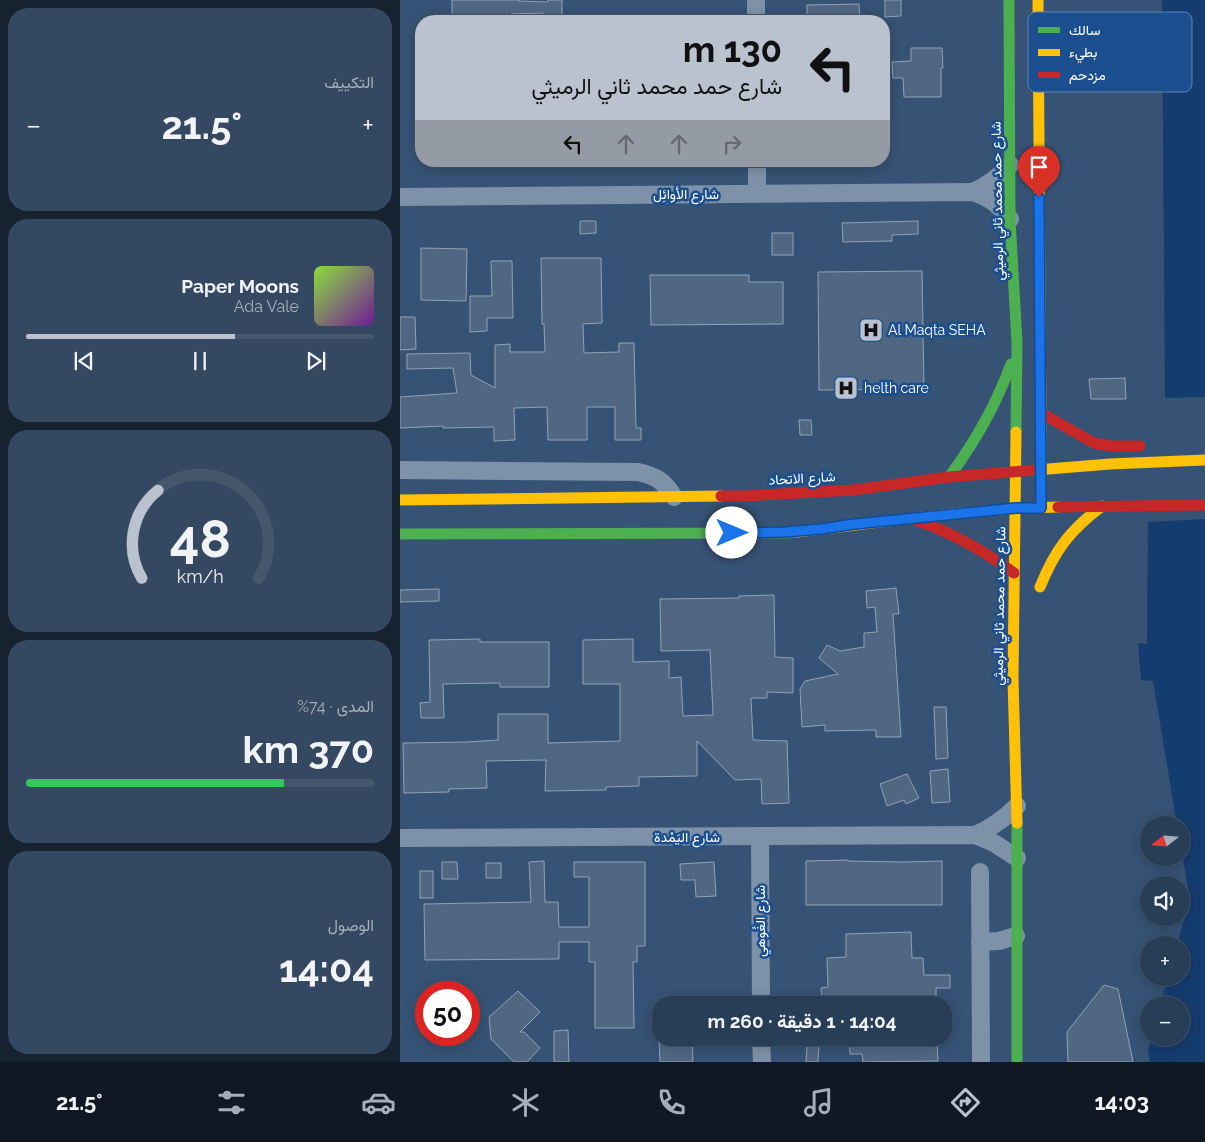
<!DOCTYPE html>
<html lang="ar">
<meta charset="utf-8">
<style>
:root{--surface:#283e57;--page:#344961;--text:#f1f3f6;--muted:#a5aeba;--line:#44576d;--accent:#b9c2ce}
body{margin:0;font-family:Raleway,Vazirmatn,sans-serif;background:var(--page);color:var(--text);direction:rtl;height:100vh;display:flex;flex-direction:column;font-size:19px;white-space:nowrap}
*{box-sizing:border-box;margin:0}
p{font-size:16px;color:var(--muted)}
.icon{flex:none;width:28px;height:28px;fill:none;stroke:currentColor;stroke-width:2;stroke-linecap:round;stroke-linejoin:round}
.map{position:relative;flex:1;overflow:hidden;direction:ltr}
.drawer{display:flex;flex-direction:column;gap:8px;padding:8px;background:#162230;width:400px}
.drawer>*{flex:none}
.banner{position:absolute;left:15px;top:15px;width:475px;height:152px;border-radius:20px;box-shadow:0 2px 12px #0003,0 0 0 1px var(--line);direction:rtl;background:#b9c2ce;color:#111;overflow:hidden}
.needle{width:32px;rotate:253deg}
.tools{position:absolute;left:740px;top:816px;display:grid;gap:10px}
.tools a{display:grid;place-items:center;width:50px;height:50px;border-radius:50%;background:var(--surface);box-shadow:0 2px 12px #0003,0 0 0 1px var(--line);font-size:25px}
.speed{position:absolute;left:15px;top:981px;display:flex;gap:10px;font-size:25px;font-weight:700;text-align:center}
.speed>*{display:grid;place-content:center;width:65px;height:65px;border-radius:50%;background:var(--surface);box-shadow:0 2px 12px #0003,0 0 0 1px var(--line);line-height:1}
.speed .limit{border:8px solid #d22;background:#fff;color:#111}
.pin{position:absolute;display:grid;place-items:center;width:42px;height:42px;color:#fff;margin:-51px -21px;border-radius:50% 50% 50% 0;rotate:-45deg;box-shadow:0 0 5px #0007}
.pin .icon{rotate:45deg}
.me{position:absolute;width:55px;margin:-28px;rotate:90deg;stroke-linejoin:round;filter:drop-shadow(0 0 4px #0008)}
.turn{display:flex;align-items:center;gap:18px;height:105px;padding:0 25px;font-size:22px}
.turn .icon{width:65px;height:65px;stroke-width:2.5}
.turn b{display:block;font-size:35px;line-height:42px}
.lanes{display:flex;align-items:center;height:48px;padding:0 25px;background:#0003;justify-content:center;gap:25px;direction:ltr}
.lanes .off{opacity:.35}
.big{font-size:38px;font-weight:700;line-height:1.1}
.drawer .widget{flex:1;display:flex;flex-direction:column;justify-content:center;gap:8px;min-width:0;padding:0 18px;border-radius:20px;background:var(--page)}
.drawer .dial{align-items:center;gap:0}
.dial svg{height:130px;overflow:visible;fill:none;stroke:var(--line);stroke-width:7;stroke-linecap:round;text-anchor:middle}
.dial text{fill:var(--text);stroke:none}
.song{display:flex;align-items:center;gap:15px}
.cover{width:60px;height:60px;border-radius:8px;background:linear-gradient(135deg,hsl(90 70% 55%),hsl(280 70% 35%))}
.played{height:5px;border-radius:2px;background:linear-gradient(90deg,var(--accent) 60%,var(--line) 60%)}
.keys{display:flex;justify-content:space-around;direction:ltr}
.heat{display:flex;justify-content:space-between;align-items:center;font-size:28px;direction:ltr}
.charge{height:8px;border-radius:4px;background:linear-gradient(90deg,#34c759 74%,var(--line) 0)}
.trip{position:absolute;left:252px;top:996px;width:300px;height:50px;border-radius:20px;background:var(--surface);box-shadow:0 2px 12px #0003,0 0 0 1px var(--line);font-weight:700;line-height:50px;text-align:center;direction:rtl}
.menu{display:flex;height:80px;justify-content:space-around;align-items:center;background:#101923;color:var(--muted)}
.menu .icon{width:35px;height:35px}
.menu .on{color:var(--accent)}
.menu b{font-size:22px;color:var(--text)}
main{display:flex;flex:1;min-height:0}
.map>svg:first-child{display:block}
.water{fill:#153c6e}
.building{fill:#506783;stroke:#92a2b6}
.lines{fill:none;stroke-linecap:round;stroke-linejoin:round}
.street{stroke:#7d92a8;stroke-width:18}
.fast{stroke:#4caf50;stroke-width:11}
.slow{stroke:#ffc107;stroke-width:11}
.jam{stroke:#c62828;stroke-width:11}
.route-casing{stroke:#114b97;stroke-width:12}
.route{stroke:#1a73e8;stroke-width:9}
.labels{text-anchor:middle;stroke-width:5;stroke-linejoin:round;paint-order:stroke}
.street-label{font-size:14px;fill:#fff;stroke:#1b4f8f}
.poi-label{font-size:14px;fill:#fff;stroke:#1b4f8f;text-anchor:start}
.key{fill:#1b4f8f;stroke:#5f84b1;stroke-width:1}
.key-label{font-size:14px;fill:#fff}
</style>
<main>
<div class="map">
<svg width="805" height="1062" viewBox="0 0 805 1062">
<rect width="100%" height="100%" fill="#365274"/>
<g class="water">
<path d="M 762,0 L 805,0 L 805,397 L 765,398 Z"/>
<path d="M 805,519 L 805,1062 L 750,1062 L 748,1051 L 751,1038 L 781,1038 L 781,1005 L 760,1005 L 768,978 L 781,978 L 781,945 L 777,945 L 790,899 L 781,848 L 781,825 L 777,825 L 753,681 L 741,680 L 738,643 L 747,644 L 748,522 Z"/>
</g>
<g class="building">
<path d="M 52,0 L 119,0 L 119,1 L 148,2 L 148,0 L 162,0 L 162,21 L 143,21 L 143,13 L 111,14 L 112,21 L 52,21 Z"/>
<path d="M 485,0 L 501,0 L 501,16 L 485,17 Z"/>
<path d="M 459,4 L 460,21 L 407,21 L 407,5 Z"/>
<path d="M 511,48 L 542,48 L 543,68 L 541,68 L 541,97 L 504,97 L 503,78 L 493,78 L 492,62 L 511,61 Z"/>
<path d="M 180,221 L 196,221 L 196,233 L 180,234 Z"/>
<path d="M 518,221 L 518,234 L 492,235 L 492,241 L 443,242 L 442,223 Z"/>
<rect x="372" y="233" width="21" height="22"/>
<path d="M 21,248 L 67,249 L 66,301 L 21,300 Z"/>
<path d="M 141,258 L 201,258 L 202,323 L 183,324 L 184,353 L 219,352 L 219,343 L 234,343 L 236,428 L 241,428 L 241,440 L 215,440 L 215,407 L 187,407 L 187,440 L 148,440 L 147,407 L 114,408 L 115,440 L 94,441 L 94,427 L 43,428 L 43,426 L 0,428 L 0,397 L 57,393 L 53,368 L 7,369 L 7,354 L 70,353 L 71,375 L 95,388 L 95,345 L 110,344 L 110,352 L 145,352 L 144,324 L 142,324 Z"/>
<path d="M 91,261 L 112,261 L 113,318 L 87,318 L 87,331 L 70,332 L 70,296 L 92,296 Z"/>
<path d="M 522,271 L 524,389 L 419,390 L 418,272 Z"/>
<path d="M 250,275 L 349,275 L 349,282 L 383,282 L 383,324 L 251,325 Z"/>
<path d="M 0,317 L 15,317 L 16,349 L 0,350 Z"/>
<path d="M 725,378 L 726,399 L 691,399 L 689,379 Z"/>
<path d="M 399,420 L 411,420 L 412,435 L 400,435 Z"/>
<path d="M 496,588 L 499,614 L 493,614 L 501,737 L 476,737 L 476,730 L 425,731 L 425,725 L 402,727 L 400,689 L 405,681 L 438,674 L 419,658 L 427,645 L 440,651 L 464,647 L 464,633 L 477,632 L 475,607 L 467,608 L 466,591 Z"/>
<path d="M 39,589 L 39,601 L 0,602 L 0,590 Z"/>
<path d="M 374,595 L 375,657 L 393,658 L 393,693 L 367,692 L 367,698 L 351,698 L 353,740 L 387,741 L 389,803 L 362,804 L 361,779 L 335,780 L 297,741 L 297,776 L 239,777 L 239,786 L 206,787 L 206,790 L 145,791 L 146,760 L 86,761 L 87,788 L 49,789 L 49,792 L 4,793 L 3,743 L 67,742 L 98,740 L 98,714 L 148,714 L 148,743 L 220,741 L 220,684 L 183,684 L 183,640 L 233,639 L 233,662 L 269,661 L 269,678 L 281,677 L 283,716 L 313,715 L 310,650 L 261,651 L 260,599 L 339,598 L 339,596 Z"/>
<path d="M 80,639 L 80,642 L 149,642 L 149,687 L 100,687 L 100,683 L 43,684 L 44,718 L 21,718 L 20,703 L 30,702 L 29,640 Z"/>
<path d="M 534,707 L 546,707 L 548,758 L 536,759 Z"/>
<path d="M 548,769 L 550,802 L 532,803 L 530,771 Z"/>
<path d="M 507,774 L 519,798 L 506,804 L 504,800 L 487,806 L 480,784 Z"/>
<path d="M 448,860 L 448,861 L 502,862 L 542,861 L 542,905 L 406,905 L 406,861 Z"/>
<path d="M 144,861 L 145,902 L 158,902 L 159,927 L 189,927 L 189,877 L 174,877 L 174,862 L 245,862 L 245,946 L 237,946 L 237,962 L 233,962 L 234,1028 L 195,1028 L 195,962 L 189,962 L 189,942 L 159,942 L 159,959 L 25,960 L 24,904 L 131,902 L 129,862 Z"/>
<path d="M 42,862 L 57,862 L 58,879 L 42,879 Z"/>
<path d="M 314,862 L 316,896 L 296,897 L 295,880 L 281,880 L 280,864 Z"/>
<rect x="86" y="863" width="15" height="15"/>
<rect x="20" y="871" width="13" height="27"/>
<path d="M 511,932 L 512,958 L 523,958 L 524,975 L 550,975 L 550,988 L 536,988 L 536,1005 L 422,1005 L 421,988 L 428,987 L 427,958 L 446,957 L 446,934 Z"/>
<path d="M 704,985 L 718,989 L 733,1062 L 668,1062 L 667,1032 Z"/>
<path d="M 118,991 L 140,1012 L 120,1032 L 124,1032 L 140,1048 L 127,1062 L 114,1062 L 91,1039 L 89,1017 Z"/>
<path d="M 168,1030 L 169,1062 L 154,1062 L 154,1031 Z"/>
<path d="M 259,1038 L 292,1038 L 293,1062 L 260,1062 Z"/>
<path d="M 449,1038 L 537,1038 L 538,1061 L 463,1062 L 462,1054 L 450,1054 Z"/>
<path d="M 407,1046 L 419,1046 L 418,1062 L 406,1062 Z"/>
</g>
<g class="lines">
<g class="street">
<path d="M 356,0 L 356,21"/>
<path d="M 357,161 L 357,194"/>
<path d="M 573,192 C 588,185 599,177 610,165"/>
<path d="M 0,197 L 573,192 C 589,197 600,205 610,219"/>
<path d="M 0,470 L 238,472 C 256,476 264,481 274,497"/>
<path d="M 575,835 C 591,828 604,819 617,806"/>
<path d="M 360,836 L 361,1005"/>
<path d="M 0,838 L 575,835 L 594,843 L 617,858"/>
<path d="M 580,872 L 581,1062"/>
<path d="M 580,942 L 599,941 L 616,936"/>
<path d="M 361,1038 L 362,1062"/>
</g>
<g class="fast">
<path d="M 609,0 L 610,219 L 617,342 L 616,432"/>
<path d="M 641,428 L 641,507"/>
<path d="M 549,477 C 575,442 596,405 611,364"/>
<path d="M 0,534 L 386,533 L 398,532"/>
<path d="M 617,823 L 617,1062"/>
</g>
<g class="slow">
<path d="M 638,0 L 641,428"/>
<path d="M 616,432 L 613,679 L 617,823"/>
<path d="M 636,470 L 710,464 L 805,460"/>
<path d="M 0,500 L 321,496"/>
<path d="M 398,532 C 485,522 571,509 658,507"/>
<path d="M 640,587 C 655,550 670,530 702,506"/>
</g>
<g class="jam">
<path d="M 641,413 L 694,443 L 711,446 L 740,446"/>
<path d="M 321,496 L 346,496 L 454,490 L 549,477 L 636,470"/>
<path d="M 658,507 L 805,505"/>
<path d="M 518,521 C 553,533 584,551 614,573"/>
</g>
</g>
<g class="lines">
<g class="route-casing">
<path id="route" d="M 332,533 L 386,532 L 421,529 L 455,524 L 616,508 L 641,508 L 639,197"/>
</g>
<use href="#route" class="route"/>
</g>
<defs>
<g id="hospital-square" transform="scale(1.25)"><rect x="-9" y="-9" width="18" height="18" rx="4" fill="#b9c2ce" stroke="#1b4f8f"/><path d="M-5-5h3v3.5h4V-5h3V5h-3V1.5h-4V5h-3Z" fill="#111"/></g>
</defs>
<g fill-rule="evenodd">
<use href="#hospital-square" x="471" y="330"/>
<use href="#hospital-square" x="446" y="388"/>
</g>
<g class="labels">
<g class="street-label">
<text x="286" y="199">شارع الأوائِل</text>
<text transform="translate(597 201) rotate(-91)" y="5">شارع حمد محمد ثاني الرميثي</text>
<text transform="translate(402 478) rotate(-3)" y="5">شارع الاتحاد</text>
<text transform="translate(599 606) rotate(-89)" y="5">شارع حمد محمد ثاني الرميثي</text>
<text x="287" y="842">شارع اليَمْدة</text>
<text transform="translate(360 921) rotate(-90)" y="5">شارع الغُوهي</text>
</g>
<g class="poi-label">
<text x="488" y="335">Al Maqta SEHA</text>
<text x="464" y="393">helth care</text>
</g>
</g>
<rect x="628" y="12" width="164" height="80" rx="8" class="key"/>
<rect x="638" y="27" width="22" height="6" fill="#4caf50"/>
<rect x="638" y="49" width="22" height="7" fill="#ffc107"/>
<rect x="638" y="72" width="22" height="6" fill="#c62828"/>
<g class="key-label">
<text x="669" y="35">سالك</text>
<text x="669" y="57">بطيء</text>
<text x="669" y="80">مزدحم</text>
</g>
</svg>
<div class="tools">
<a><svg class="needle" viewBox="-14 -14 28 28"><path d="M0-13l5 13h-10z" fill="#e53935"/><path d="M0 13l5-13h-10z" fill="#a5aeba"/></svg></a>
<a><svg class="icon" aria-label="sound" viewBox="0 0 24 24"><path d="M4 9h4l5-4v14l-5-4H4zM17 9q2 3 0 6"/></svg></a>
<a>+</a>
<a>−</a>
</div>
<div class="speed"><div class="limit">50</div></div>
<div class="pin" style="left:639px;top:197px;background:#d93025"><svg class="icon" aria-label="arrive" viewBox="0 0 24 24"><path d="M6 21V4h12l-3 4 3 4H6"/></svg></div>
<svg class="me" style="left:332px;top:533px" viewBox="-20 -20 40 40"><circle r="19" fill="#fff"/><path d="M0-13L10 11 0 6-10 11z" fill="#1a73e8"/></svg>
<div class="trip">14:04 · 1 دقيقة · 260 m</div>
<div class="banner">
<div class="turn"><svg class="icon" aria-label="left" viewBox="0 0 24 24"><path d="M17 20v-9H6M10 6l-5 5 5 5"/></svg><div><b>130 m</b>شارع حمد محمد ثاني الرميثي</div></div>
<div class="lanes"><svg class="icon" aria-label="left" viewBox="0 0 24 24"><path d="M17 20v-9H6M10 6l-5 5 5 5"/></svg><svg class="icon off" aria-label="ahead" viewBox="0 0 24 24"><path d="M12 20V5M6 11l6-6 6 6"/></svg><svg class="icon off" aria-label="ahead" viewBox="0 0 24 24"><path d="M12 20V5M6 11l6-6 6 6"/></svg><svg class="icon off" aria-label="right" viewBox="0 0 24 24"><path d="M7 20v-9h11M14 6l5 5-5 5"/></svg></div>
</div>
</div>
<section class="drawer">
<div class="widget"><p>التكييف</p>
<div class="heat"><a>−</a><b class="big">21.5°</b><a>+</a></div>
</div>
<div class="widget">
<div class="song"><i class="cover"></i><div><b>Paper Moons</b><p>Ada Vale</p></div></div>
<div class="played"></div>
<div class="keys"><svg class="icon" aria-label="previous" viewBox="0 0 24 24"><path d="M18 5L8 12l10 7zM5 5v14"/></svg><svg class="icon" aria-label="pause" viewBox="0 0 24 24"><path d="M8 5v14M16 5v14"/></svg><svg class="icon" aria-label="next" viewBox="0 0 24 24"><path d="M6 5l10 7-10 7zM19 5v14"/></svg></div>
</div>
<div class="widget dial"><svg viewBox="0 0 100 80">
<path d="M14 69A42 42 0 1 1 86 69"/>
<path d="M14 69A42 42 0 0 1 24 15" stroke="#b9c2ce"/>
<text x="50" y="56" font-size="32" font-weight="700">48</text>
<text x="50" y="72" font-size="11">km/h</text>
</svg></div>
<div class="widget"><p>المدى · 74%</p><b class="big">370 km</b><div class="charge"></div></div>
<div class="widget"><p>الوصول</p><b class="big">14:04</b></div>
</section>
</main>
<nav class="menu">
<b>14:03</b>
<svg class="icon on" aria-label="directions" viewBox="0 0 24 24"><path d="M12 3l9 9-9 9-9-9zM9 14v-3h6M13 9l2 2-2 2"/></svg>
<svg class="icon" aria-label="music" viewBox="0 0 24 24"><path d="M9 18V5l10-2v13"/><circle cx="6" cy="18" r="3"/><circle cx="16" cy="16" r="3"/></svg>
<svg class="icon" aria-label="phone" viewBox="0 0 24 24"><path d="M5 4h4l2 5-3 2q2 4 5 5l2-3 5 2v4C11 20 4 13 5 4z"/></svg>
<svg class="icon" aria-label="climate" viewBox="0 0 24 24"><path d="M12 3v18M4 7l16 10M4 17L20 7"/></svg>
<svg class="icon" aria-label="car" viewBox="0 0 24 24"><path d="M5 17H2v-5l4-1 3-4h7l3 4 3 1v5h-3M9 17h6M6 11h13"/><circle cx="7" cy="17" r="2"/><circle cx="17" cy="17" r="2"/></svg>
<svg class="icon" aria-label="filters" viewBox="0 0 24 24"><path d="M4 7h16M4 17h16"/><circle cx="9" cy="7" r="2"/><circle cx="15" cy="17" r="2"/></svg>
<b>21.5°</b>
</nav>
